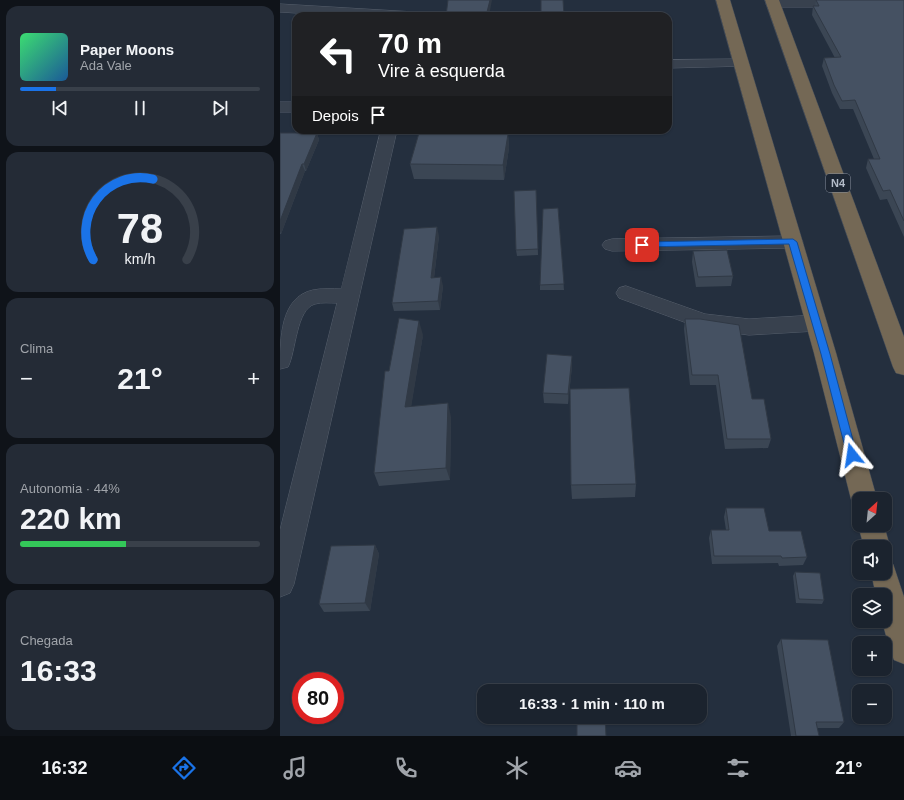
<!DOCTYPE html>
<html lang="pt">
<meta charset="utf-8">
<style>
:root{--surface:#1b232e;--page:#242b36;--text:#f1f3f6;--muted:#a0a4aa;--line:#39404a;--accent:#1a73e8}
body{margin:0;font-family:Arial,sans-serif;background:var(--page);color:var(--text);height:100vh;display:flex;flex-direction:column;font-size:15px;white-space:nowrap}
*{box-sizing:border-box;margin:0}
p{font-size:13px;color:var(--muted)}
.icon{flex:none;width:22px;height:22px;fill:none;stroke:currentColor;stroke-width:2;stroke-linecap:round;stroke-linejoin:round}
.map{position:relative;flex:1;overflow:hidden}
.side{display:flex;flex-direction:column;gap:6px;padding:6px;background:#0f1319;width:280px}
.side>*{flex:none}
.guide{position:absolute;left:12px;top:12px;width:380px;height:122px;border-radius:12px;box-shadow:0 1px 3px #0004,0 0 0 1px var(--line);background:#202124;color:#fff;overflow:hidden}
.needle{width:26px;rotate:27deg}
.tools{position:absolute;left:572px;top:492px;display:grid;gap:8px}
.tools a{display:grid;place-items:center;width:40px;height:40px;border-radius:8px;background:var(--surface);box-shadow:0 1px 3px #0004,0 0 0 1px var(--line);font-size:20px}
.speed{position:absolute;left:12px;top:672px;display:flex;gap:8px;font-size:20px;font-weight:700;text-align:center}
.speed>*{display:grid;place-content:center;width:52px;height:52px;border-radius:50%;background:var(--surface);box-shadow:0 1px 3px #0004,0 0 0 1px var(--line);line-height:1}
.speed .limit{border:6px solid #d22;background:#fff;color:#111}
.pin{position:absolute;display:grid;place-items:center;width:34px;height:34px;color:#fff;margin:-17px;border-radius:8px;box-shadow:0 2px 6px #0006}
.me{position:absolute;width:44px;margin:-22px;rotate:345deg;stroke-linejoin:round;filter:drop-shadow(0 0 3px #0008)}
.turn{display:flex;align-items:center;gap:14px;height:84px;padding:0 20px;font-size:18px}
.turn .icon{width:52px;height:52px;stroke-width:2.5}
.turn b{display:block;font-size:28px;line-height:34px}
.then{display:flex;align-items:center;height:38px;padding:0 20px;background:#0003;gap:8px;font-size:15px}
.big{font-size:30px;font-weight:800;line-height:1.1}
.side .widget{flex:1;display:flex;flex-direction:column;justify-content:center;gap:6px;min-width:0;padding:0 14px;border-radius:12px;background:var(--page)}
.side .dial{align-items:center;gap:0}
.dial svg{height:104px;overflow:visible;fill:none;stroke:var(--line);stroke-width:7;stroke-linecap:round;text-anchor:middle}
.dial text{fill:var(--text);stroke:none}
.song{display:flex;align-items:center;gap:12px}
.cover{width:48px;height:48px;border-radius:6px;background:linear-gradient(135deg,hsl(140 70% 55%),hsl(210 70% 35%))}
.played{height:4px;border-radius:2px;background:linear-gradient(90deg,var(--accent) 15%,var(--line) 15%)}
.keys{display:flex;justify-content:space-around;direction:ltr}
.heat{display:flex;justify-content:space-between;align-items:center;font-size:22px;direction:ltr}
.charge{height:6px;border-radius:3px;background:linear-gradient(90deg,#34c759 44%,var(--line) 0)}
.trip{position:absolute;left:197px;top:684px;width:230px;height:40px;border-radius:12px;background:var(--surface);box-shadow:0 1px 3px #0004,0 0 0 1px var(--line);font-weight:800;line-height:40px;text-align:center}
.tabs{display:flex;height:64px;justify-content:space-around;align-items:center;background:#0b0e12;color:var(--muted)}
.tabs .icon{width:28px;height:28px}
.tabs .active{color:var(--accent)}
.tabs b{font-size:18px;color:var(--text)}
main{display:flex;flex:1;min-height:0}
.map>svg:first-child{display:block}
.lines{fill:none;stroke-linecap:round;stroke-linejoin:round}
.minor-casing{stroke:#565f6c;stroke-width:1}
.highway-casing{stroke:#434c59;stroke-width:1}
.minor{fill:#38414e;fill-rule:evenodd}
.highway{fill:#746855;fill-rule:evenodd}
.wall{fill:#3b4654}
.shaded-wall{fill:#303945}
.building{fill:#455162;stroke:#303945}
.route{fill:#1a73e8;stroke:#114b97}
.labels{text-anchor:middle;stroke-width:4;stroke-linejoin:round;paint-order:stroke}
.shield{fill:#1d2633;stroke:#878f9c;stroke-width:1}
.shield-label{font-size:11px;font-weight:bold;fill:#b4bcc9}
</style>
<main>
<section class="side">
<div class="widget">
<div class="song"><i class="cover"></i><div><b>Paper Moons</b><p>Ada Vale</p></div></div>
<div class="played"></div>
<div class="keys"><svg class="icon" aria-label="previous" viewBox="0 0 24 24"><path d="M18 5L8 12l10 7zM5 5v14"/></svg><svg class="icon" aria-label="pause" viewBox="0 0 24 24"><path d="M8 5v14M16 5v14"/></svg><svg class="icon" aria-label="next" viewBox="0 0 24 24"><path d="M6 5l10 7-10 7zM19 5v14"/></svg></div>
</div>
<div class="widget dial"><svg viewBox="0 0 100 80">
<path d="M14 69A42 42 0 1 1 86 69"/>
<path d="M14 69A42 42 0 0 1 60 7" stroke="#1a73e8"/>
<text x="50" y="56" font-size="32" font-weight="700">78</text>
<text x="50" y="72" font-size="11">km/h</text>
</svg></div>
<div class="widget"><p>Clima</p>
<div class="heat"><a>−</a><b class="big">21°</b><a>+</a></div>
</div>
<div class="widget"><p>Autonomia · 44%</p><b class="big">220 km</b><div class="charge"></div></div>
<div class="widget"><p>Chegada</p><b class="big">16:33</b></div>
</section>
<div class="map">
<svg width="624" height="736" viewBox="0 0 624 736">
<rect width="100%" height="100%" fill="#242f3e"/>
<g class="lines">
<g class="minor-casing">
<g id="minor">
<path d="M 493,0 L 624,0 L 624,7 L 488,7 L 486,4 L 488,1 Z"/>
<path d="M 0,4 L 135,12 L 140,13 L 142,16 L 66,16 L 0,12 Z"/>
<path d="M 461,59 L 466,60 L 468,63 L 466,66 L 388,68 L 388,60 Z"/>
<rect x="0" y="102" width="16" height="10"/>
<path d="M 101,130 L 117,130 L 14,584 L 10,593 L 0,597 L 0,530 L 57,303 C 50,303 42,302 35,304 C 16,309 16,352 8,367 L 0,369 C 0,339 0,297 33,290 C 42,288 52,289 61,289 Z"/>
<path d="M 513,236 L 520,238 L 523,242 L 520,246 L 513,248 L 332,251 L 325,249 L 322,245 L 325,241 L 332,239 Z"/>
<path d="M 346,286 L 425,314 L 469,319 L 536,315 L 543,318 L 546,323 L 543,328 L 536,331 L 469,335 L 423,329 L 339,298 L 336,293 L 339,288 Z"/>
</g>
</g>
<g class="highway-casing">
<g id="highway">
<path d="M 436,0 L 450,0 L 556,353 L 597,499 L 579,499 L 579,508 L 575,507 L 571,499 L 534,353 Z"/>
<path d="M 485,0 L 499,0 L 624,337 L 624,375 L 616,373 L 613,367 Z"/>
<path d="M 579,523 L 579,525 L 604,525 L 610,547 L 606,555 L 605,556 L 605,547 L 584,547 L 578,525 Z"/>
<path d="M 605,561 L 613,564 L 624,597 L 624,664 L 614,660 L 610,650 L 602,621 L 605,621 L 605,595 L 596,595 L 591,573 L 605,573 Z"/>
</g>
</g>
<use href="#minor" class="minor"/>
<use href="#highway" class="highway"/>
</g>
<g class="wall">
<path d="M 536,0 L 624,0 L 624,237 L 607,199 L 600,200 L 586,168 L 588,159 L 594,159 L 573,109 L 560,109 L 552,93 L 542,66 L 544,58 L 555,58 L 532,15 L 533,6 L 535,6 Z"/>
<path d="M 0,133 L 37,133 L 39,140 L 26,171 L 25,171 L 1,234 L 0,234 Z"/>
<path d="M 228,134 L 229,148 L 224,180 L 134,179 L 130,164 Z"/>
<path d="M 256,190 L 258,255 L 237,256 L 236,250 Z"/>
<path d="M 278,208 L 284,290 L 260,290 L 260,285 Z"/>
<path d="M 159,236 L 154,278 L 163,286 L 160,310 L 114,311 L 112,303 Z"/>
<path d="M 413,251 L 453,276 L 451,286 L 416,287 L 412,262 Z"/>
<path d="M 405,319 L 472,399 L 491,439 L 488,448 L 445,449 L 436,385 L 410,385 L 404,329 Z"/>
<path d="M 143,335 L 131,406 L 171,417 L 170,480 L 99,486 L 94,473 Z"/>
<path d="M 292,356 L 292,366 L 288,404 L 264,403 L 263,393 Z"/>
<path d="M 356,484 L 355,497 L 292,499 L 291,485 Z"/>
<path d="M 446,508 L 489,531 L 527,557 L 523,565 L 499,566 L 498,563 L 432,564 L 429,538 L 431,530 L 446,530 L 444,517 Z"/>
<path d="M 95,545 L 99,554 L 90,611 L 44,612 L 39,604 Z"/>
<path d="M 515,572 L 544,600 L 542,604 L 516,603 L 513,576 Z"/>
<path d="M 501,639 L 564,722 L 559,728 L 537,728 L 539,736 L 511,736 L 497,646 Z"/>
</g>
<g class="shaded-wall">
<path d="M 210,0 L 212,0 L 209,16 L 206,16 Z"/>
<path d="M 37,133 L 39,140 L 26,171 L 24,164 Z"/>
<path d="M 228,134 L 229,148 L 224,180 L 223,165 Z"/>
<path d="M 22,164 L 25,171 L 1,234 L 0,231 L 0,221 Z"/>
<path d="M 157,227 L 159,236 L 153,286 L 151,278 Z"/>
<path d="M 161,277 L 163,286 L 160,310 L 158,301 Z"/>
<path d="M 139,321 L 143,335 L 129,420 L 125,407 Z"/>
<path d="M 292,356 L 292,366 L 288,404 L 288,394 Z"/>
<path d="M 168,403 L 171,417 L 170,480 L 166,468 Z"/>
<path d="M 95,545 L 99,554 L 90,611 L 85,603 Z"/>
</g>
<g class="building">
<path d="M 168,0 L 210,0 L 206,16 L 166,16 Z"/>
<path d="M 261,0 L 283,0 L 284,16 L 261,16 Z"/>
<path d="M 536,0 L 624,0 L 624,221 L 610,190 L 603,191 L 588,159 L 600,159 L 575,100 L 562,101 L 554,85 L 544,58 L 561,57 L 533,6 L 539,6 Z"/>
<path d="M 0,133 L 37,133 L 24,164 L 22,164 L 0,221 Z"/>
<path d="M 139,133 L 228,134 L 223,165 L 130,164 Z"/>
<path d="M 256,190 L 258,249 L 236,250 L 234,191 Z"/>
<path d="M 278,208 L 284,284 L 260,285 L 263,209 Z"/>
<path d="M 157,227 L 151,278 L 161,277 L 158,301 L 112,303 L 124,229 Z"/>
<path d="M 447,250 L 453,276 L 418,277 L 413,251 Z"/>
<path d="M 119,318 L 139,321 L 125,407 L 168,403 L 166,468 L 94,473 L 105,371 L 109,371 Z"/>
<path d="M 405,319 L 420,319 L 459,325 L 472,399 L 484,399 L 491,439 L 447,439 L 438,375 L 412,375 Z"/>
<path d="M 267,354 L 292,356 L 288,394 L 263,393 Z"/>
<path d="M 349,388 L 356,484 L 291,485 L 290,389 Z"/>
<path d="M 446,508 L 484,508 L 489,531 L 521,531 L 527,557 L 502,558 L 501,556 L 434,556 L 431,530 L 449,530 Z"/>
<path d="M 95,545 L 85,603 L 39,604 L 51,546 Z"/>
<path d="M 515,572 L 540,573 L 544,600 L 519,599 Z"/>
<path d="M 501,639 L 548,640 L 564,722 L 536,722 L 539,736 L 516,736 Z"/>
<path d="M 297,717 L 325,717 L 326,736 L 297,736 Z"/>
</g>
<path class="route" d="M 513,239 L 517,242 L 550,354 L 577,455 L 576,458 L 572,459 L 569,458 L 567,455 L 541,354 L 509,244 L 362,247 L 358,245 L 362,242 Z"/>
<g class="labels">
<rect class="shield" x="546" y="174" width="24" height="18" rx="3"/>
<g class="shield-label">
<text x="558" y="187">N4</text>
</g>
</g>
</svg>
<div class="tools">
<a><svg class="needle" viewBox="-14 -14 28 28"><path d="M0-13l5 13h-10z" fill="#e53935"/><path d="M0 13l5-13h-10z" fill="#a0a4aa"/></svg></a>
<a><svg class="icon" aria-label="sound" viewBox="0 0 24 24"><path d="M4 9h4l5-4v14l-5-4H4zM17 9q2 3 0 6"/></svg></a>
<a><svg class="icon" aria-label="layers" viewBox="0 0 24 24"><path d="M12 4l9 5-9 5-9-5zM3 14l9 5 9-5"/></svg></a>
<a>+</a>
<a>−</a>
</div>
<div class="speed"><div class="limit">80</div></div>
<div class="pin" style="left:362px;top:245px;background:#d93025"><svg class="icon" aria-label="arrive" viewBox="0 0 24 24"><path d="M6 21V4h12l-3 4 3 4H6"/></svg></div>
<svg class="me" style="left:572px;top:455px" viewBox="-20 -20 40 40"><path d="M0-17L14 15 0 8-14 15z" fill="#1a73e8" stroke="#fff" stroke-width="4"/></svg>
<div class="trip">16:33 · 1 min · 110 m</div>
<div class="guide">
<div class="turn"><svg class="icon" aria-label="left" viewBox="0 0 24 24"><path d="M17 20v-9H6M10 6l-5 5 5 5"/></svg><div><b>70 m</b>Vire à esquerda</div></div>
<div class="then">Depois<svg class="icon" aria-label="arrive" viewBox="0 0 24 24"><path d="M6 21V4h12l-3 4 3 4H6"/></svg></div>
</div>
</div>
</main>
<nav class="tabs">
<b>16:32</b>
<svg class="icon active" aria-label="directions" viewBox="0 0 24 24"><path d="M12 3l9 9-9 9-9-9zM9 14v-3h6M13 9l2 2-2 2"/></svg>
<svg class="icon" aria-label="music" viewBox="0 0 24 24"><path d="M9 18V5l10-2v13"/><circle cx="6" cy="18" r="3"/><circle cx="16" cy="16" r="3"/></svg>
<svg class="icon" aria-label="phone" viewBox="0 0 24 24"><path d="M5 4h4l2 5-3 2q2 4 5 5l2-3 5 2v4C11 20 4 13 5 4z"/></svg>
<svg class="icon" aria-label="climate" viewBox="0 0 24 24"><path d="M12 3v18M4 7l16 10M4 17L20 7"/></svg>
<svg class="icon" aria-label="car" viewBox="0 0 24 24"><path d="M5 17H2v-5l4-1 3-4h7l3 4 3 1v5h-3M9 17h6M6 11h13"/><circle cx="7" cy="17" r="2"/><circle cx="17" cy="17" r="2"/></svg>
<svg class="icon" aria-label="filters" viewBox="0 0 24 24"><path d="M4 7h16M4 17h16"/><circle cx="9" cy="7" r="2"/><circle cx="15" cy="17" r="2"/></svg>
<b>21°</b>
</nav>
